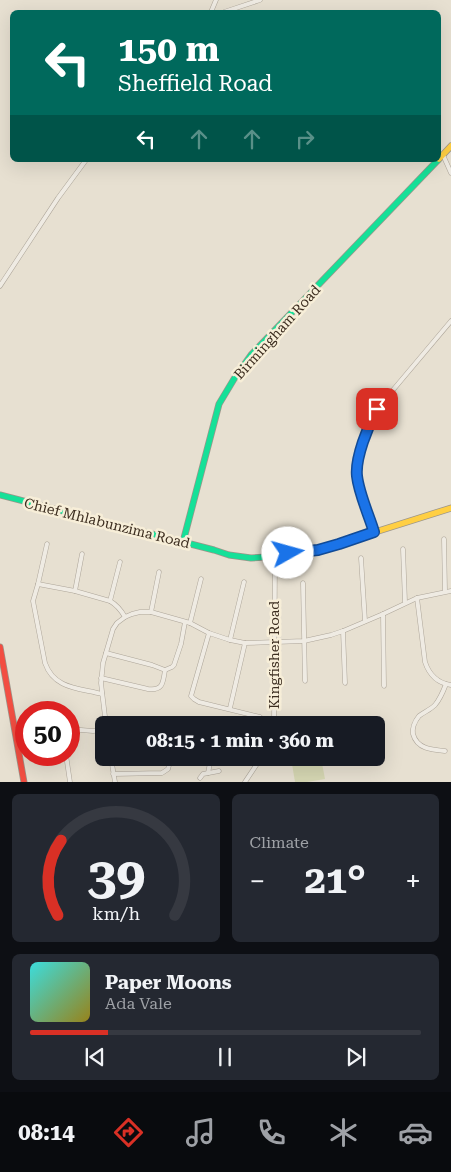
<!DOCTYPE html>
<meta charset="utf-8">
<style>
:root{--surface:#171b24;--page:#242831;--text:#f1f3f6;--muted:#9ea1a6;--line:#363941;--accent:#d93025}
body{margin:0;font-family:"Roboto Serif",serif;background:var(--page);color:var(--text);height:100vh;display:flex;flex-direction:column;font-size:19px;white-space:nowrap}
*{box-sizing:border-box;margin:0}
p{font-size:16px;color:var(--muted)}
.icon{flex:none;width:28px;height:28px;fill:none;stroke:currentColor;stroke-width:2;stroke-linecap:round;stroke-linejoin:round}
.map{position:relative;height:782px;overflow:hidden}
.panel{display:flex;flex-direction:column;gap:12px;padding:12px;background:#0d0f14;flex:1}
.panel>*{flex:none}
.top-card{position:absolute;left:10px;top:10px;width:431px;height:152px;border-radius:8px;box-shadow:0 5px 20px #0002;background:#00695c;color:#fff;overflow:hidden}
.speed{position:absolute;left:15px;top:701px;display:flex;gap:10px;font-size:25px;font-weight:700;text-align:center}
.speed>*{display:grid;place-content:center;width:65px;height:65px;border-radius:50%;background:var(--surface);box-shadow:0 5px 20px #0002;line-height:1}
.speed .limit{border:8px solid #d22;background:#fff;color:#111}
.pin{position:absolute;display:grid;place-items:center;width:42px;height:42px;color:#fff;margin:-21px;border-radius:10px;box-shadow:0 2px 8px #0006}
.me{position:absolute;width:55px;margin:-28px;rotate:83deg;stroke-linejoin:round;filter:drop-shadow(0 0 4px #0008)}
.turn{display:flex;align-items:center;gap:18px;height:105px;padding:0 25px;font-size:22px}
.turn .icon{width:65px;height:65px;stroke-width:2.5}
.turn b{display:block;font-size:35px;line-height:42px}
.lanes{display:flex;align-items:center;height:48px;padding:0 25px;background:#0003;justify-content:center;gap:25px;direction:ltr}
.lanes .off{opacity:.35}
.big{font-size:38px;font-weight:700;line-height:1.1}
.panel .widget{flex:1;display:flex;flex-direction:column;justify-content:center;gap:8px;min-width:0;padding:0 18px;border-radius:8px;background:var(--page)}
.panel .dial{align-items:center;gap:0}
.dial svg{height:130px;overflow:visible;fill:none;stroke:var(--line);stroke-width:7;stroke-linecap:round;text-anchor:middle}
.dial text{fill:var(--text);stroke:none}
.song{display:flex;align-items:center;gap:15px}
.cover{width:60px;height:60px;border-radius:8px;background:linear-gradient(135deg,hsl(180 70% 55%),hsl(50 70% 35%))}
.played{height:5px;border-radius:2px;background:linear-gradient(90deg,var(--accent) 20%,var(--line) 20%)}
.keys{display:flex;justify-content:space-around;direction:ltr}
.heat{display:flex;justify-content:space-between;align-items:center;font-size:28px;direction:ltr}
.panel .tiles{flex:1;display:grid;gap:12px;grid-template-columns:1fr 1fr}
.widget:last-child{grid-column:span 2}
.trip{position:absolute;left:95px;top:716px;width:290px;height:50px;border-radius:8px;background:var(--surface);box-shadow:0 5px 20px #0002;font-weight:700;line-height:50px;text-align:center}
.dock{display:flex;height:80px;justify-content:space-around;align-items:center;background:#090b0e;color:var(--muted)}
.dock .icon{width:35px;height:35px}
.dock .selected{color:var(--accent)}
.dock b{font-size:22px;color:var(--text)}
.map>svg:first-child{display:block}
.green{fill:#d6d7b3}
.lines{fill:none;stroke-linecap:round;stroke-linejoin:round}
.street-casing{stroke:#ada599;stroke-width:5}
.fast-casing{stroke:#9c958a;stroke-width:7}
.slow-casing{stroke:#9c958a;stroke-width:7}
.jam-casing{stroke:#9c958a;stroke-width:7}
.street{stroke:#efebe3;stroke-width:4}
.fast{stroke:#16e098;stroke-width:5.5}
.slow{stroke:#ffcf43;stroke-width:5.5}
.jam{stroke:#f24e42;stroke-width:5.5}
.route-casing{stroke:#114b97;stroke-width:12}
.route{stroke:#1a73e8;stroke-width:9}
.labels{text-anchor:middle;stroke-width:5;stroke-linejoin:round;paint-order:stroke}
.street-label{font-size:14px;fill:#3d2e20;stroke:#f7eed8}
</style>
<div class="map">
<svg width="451" height="782" viewBox="0 0 451 782">
<rect width="100%" height="100%" fill="#e7e0d1"/>
<path class="green" d="M 291,758 L 321,758 L 325,779 L 307,782 L 295,782 Z"/>
<g class="lines">
<g class="street-casing">
<g id="street">
<path d="M 211,12 L 216,0"/>
<path d="M 224,12 L 260,0"/>
<path d="M 443,155 L 451,173"/>
<path d="M 0,286 L 58,198 L 86,160"/>
<path d="M 375,532 C 369,515 359,494 357,476 C 355,458 368,425 377,409 L 451,321"/>
<path d="M 444,539 L 445,591"/>
<path d="M 47,544 L 38,584 L 33,601 L 45,663 C 54,689 79,688 102,694"/>
<path d="M 403,549 L 405,602"/>
<path d="M 361,558 L 365,621"/>
<path d="M 303,583 L 305,681"/>
<path d="M 38,584 L 75,591 L 110,601 C 117,605 121,610 125,617"/>
<path d="M 75,591 L 82,554"/>
<path d="M 417,598 L 425,662 C 429,674 437,683 451,685"/>
<path d="M 110,601 L 120,562"/>
<path d="M 151,612 L 159,572"/>
<path d="M 383,614 L 384,686"/>
<path d="M 190,623 L 201,579"/>
<path d="M 343,631 L 345,683"/>
<path d="M 209,633 L 191,696 L 194,699 L 199,702 L 260,717"/>
<path d="M 230,640 L 244,582"/>
<path d="M 106,653 L 152,665 L 165,670"/>
<path d="M 101,678 L 148,689 C 163,691 163,683 165,670 L 172,667 L 174,665 L 181,644 L 185,622"/>
<path d="M 230,708 L 245,643"/>
<path d="M 106,725 L 101,683 L 103,663 L 113,629 L 117,623 L 125,617 L 132,614 L 140,612 L 151,612 L 190,623 L 209,633 L 230,640 L 245,643 L 304,641 L 331,635 L 343,631 L 383,614 L 417,598 L 451,591"/>
<path d="M 274,725 L 275,555"/>
<path d="M 69,729 L 93,731 L 104,730"/>
<path d="M 445,751 C 432,750 417,749 413,734 C 412,727 415,721 419,716 C 424,712 430,710 435,705 C 440,699 443,692 446,684"/>
<path d="M 66,755 L 70,782"/>
<path d="M 111,758 L 115,782"/>
<path d="M 208,773 L 211,758"/>
<path d="M 113,774 L 162,773 L 168,769 L 171,758"/>
<path d="M 200,778 L 203,774 L 219,771"/>
<path d="M 245,782 L 261,758"/>
</g>
</g>
<g class="fast-casing">
<g id="fast">
<path d="M 0,495 L 214,550 L 229,555 L 251,558 L 301,555 L 334,545"/>
<path d="M 183,542 L 219,404 L 234,379 L 251,355 L 438,160"/>
</g>
</g>
<g class="slow-casing">
<g id="slow">
<path d="M 439,159 L 451,146"/>
<path d="M 334,545 L 451,508"/>
</g>
</g>
<g class="jam-casing">
<path id="jam" d="M 0,647 L 24,782"/>
</g>
<use href="#street" class="street"/>
<use href="#fast" class="fast"/>
<use href="#slow" class="slow"/>
<use href="#jam" class="jam"/>
</g>
<g class="lines">
<g class="route-casing">
<path id="route" d="M 288,553 L 318,550 L 339,544 L 374,532 C 369,515 359,494 357,476 C 355,458 368,426 377,409"/>
</g>
<use href="#route" class="route"/>
</g>
<g class="labels">
<g class="street-label">
<text transform="translate(277 332) rotate(-48)" y="5">Birmingham Road</text>
<text transform="translate(107 523) rotate(14)" y="5">Chief Mhlabunzima Road</text>
<text transform="translate(274 655) rotate(-90)" y="5">Kingfisher Road</text>
</g>
</g>
</svg>
<div class="speed"><div class="limit">50</div></div>
<div class="pin" style="left:377px;top:409px;background:#d93025"><svg class="icon" aria-label="arrive" viewBox="0 0 24 24"><path d="M6 21V4h12l-3 4 3 4H6"/></svg></div>
<svg class="me" style="left:288px;top:553px" viewBox="-20 -20 40 40"><circle r="19" fill="#fff"/><path d="M0-13L10 11 0 6-10 11z" fill="#1a73e8"/></svg>
<div class="trip">08:15 · 1 min · 360 m</div>
<div class="top-card">
<div class="turn"><svg class="icon" aria-label="left" viewBox="0 0 24 24"><path d="M17 20v-9H6M10 6l-5 5 5 5"/></svg><div><b>150 m</b>Sheffield Road</div></div>
<div class="lanes"><svg class="icon" aria-label="left" viewBox="0 0 24 24"><path d="M17 20v-9H6M10 6l-5 5 5 5"/></svg><svg class="icon off" aria-label="ahead" viewBox="0 0 24 24"><path d="M12 20V5M6 11l6-6 6 6"/></svg><svg class="icon off" aria-label="ahead" viewBox="0 0 24 24"><path d="M12 20V5M6 11l6-6 6 6"/></svg><svg class="icon off" aria-label="right" viewBox="0 0 24 24"><path d="M7 20v-9h11M14 6l5 5-5 5"/></svg></div>
</div>
</div>
<section class="panel">
<div class="tiles">
<div class="widget dial"><svg viewBox="0 0 100 80">
<path d="M14 69A42 42 0 1 1 86 69"/>
<path d="M14 69A42 42 0 0 1 16 23" stroke="#d93025"/>
<text x="50" y="56" font-size="32" font-weight="700">39</text>
<text x="50" y="72" font-size="11">km/h</text>
</svg></div>
<div class="widget"><p>Climate</p>
<div class="heat"><a>−</a><b class="big">21°</b><a>+</a></div>
</div>
<div class="widget">
<div class="song"><i class="cover"></i><div><b>Paper Moons</b><p>Ada Vale</p></div></div>
<div class="played"></div>
<div class="keys"><svg class="icon" aria-label="previous" viewBox="0 0 24 24"><path d="M18 5L8 12l10 7zM5 5v14"/></svg><svg class="icon" aria-label="pause" viewBox="0 0 24 24"><path d="M8 5v14M16 5v14"/></svg><svg class="icon" aria-label="next" viewBox="0 0 24 24"><path d="M6 5l10 7-10 7zM19 5v14"/></svg></div>
</div>
</div>
</section>
<nav class="dock">
<b>08:14</b>
<svg class="icon selected" aria-label="directions" viewBox="0 0 24 24"><path d="M12 3l9 9-9 9-9-9zM9 14v-3h6M13 9l2 2-2 2"/></svg>
<svg class="icon" aria-label="music" viewBox="0 0 24 24"><path d="M9 18V5l10-2v13"/><circle cx="6" cy="18" r="3"/><circle cx="16" cy="16" r="3"/></svg>
<svg class="icon" aria-label="phone" viewBox="0 0 24 24"><path d="M5 4h4l2 5-3 2q2 4 5 5l2-3 5 2v4C11 20 4 13 5 4z"/></svg>
<svg class="icon" aria-label="climate" viewBox="0 0 24 24"><path d="M12 3v18M4 7l16 10M4 17L20 7"/></svg>
<svg class="icon" aria-label="car" viewBox="0 0 24 24"><path d="M5 17H2v-5l4-1 3-4h7l3 4 3 1v5h-3M9 17h6M6 11h13"/><circle cx="7" cy="17" r="2"/><circle cx="17" cy="17" r="2"/></svg>
</nav>
